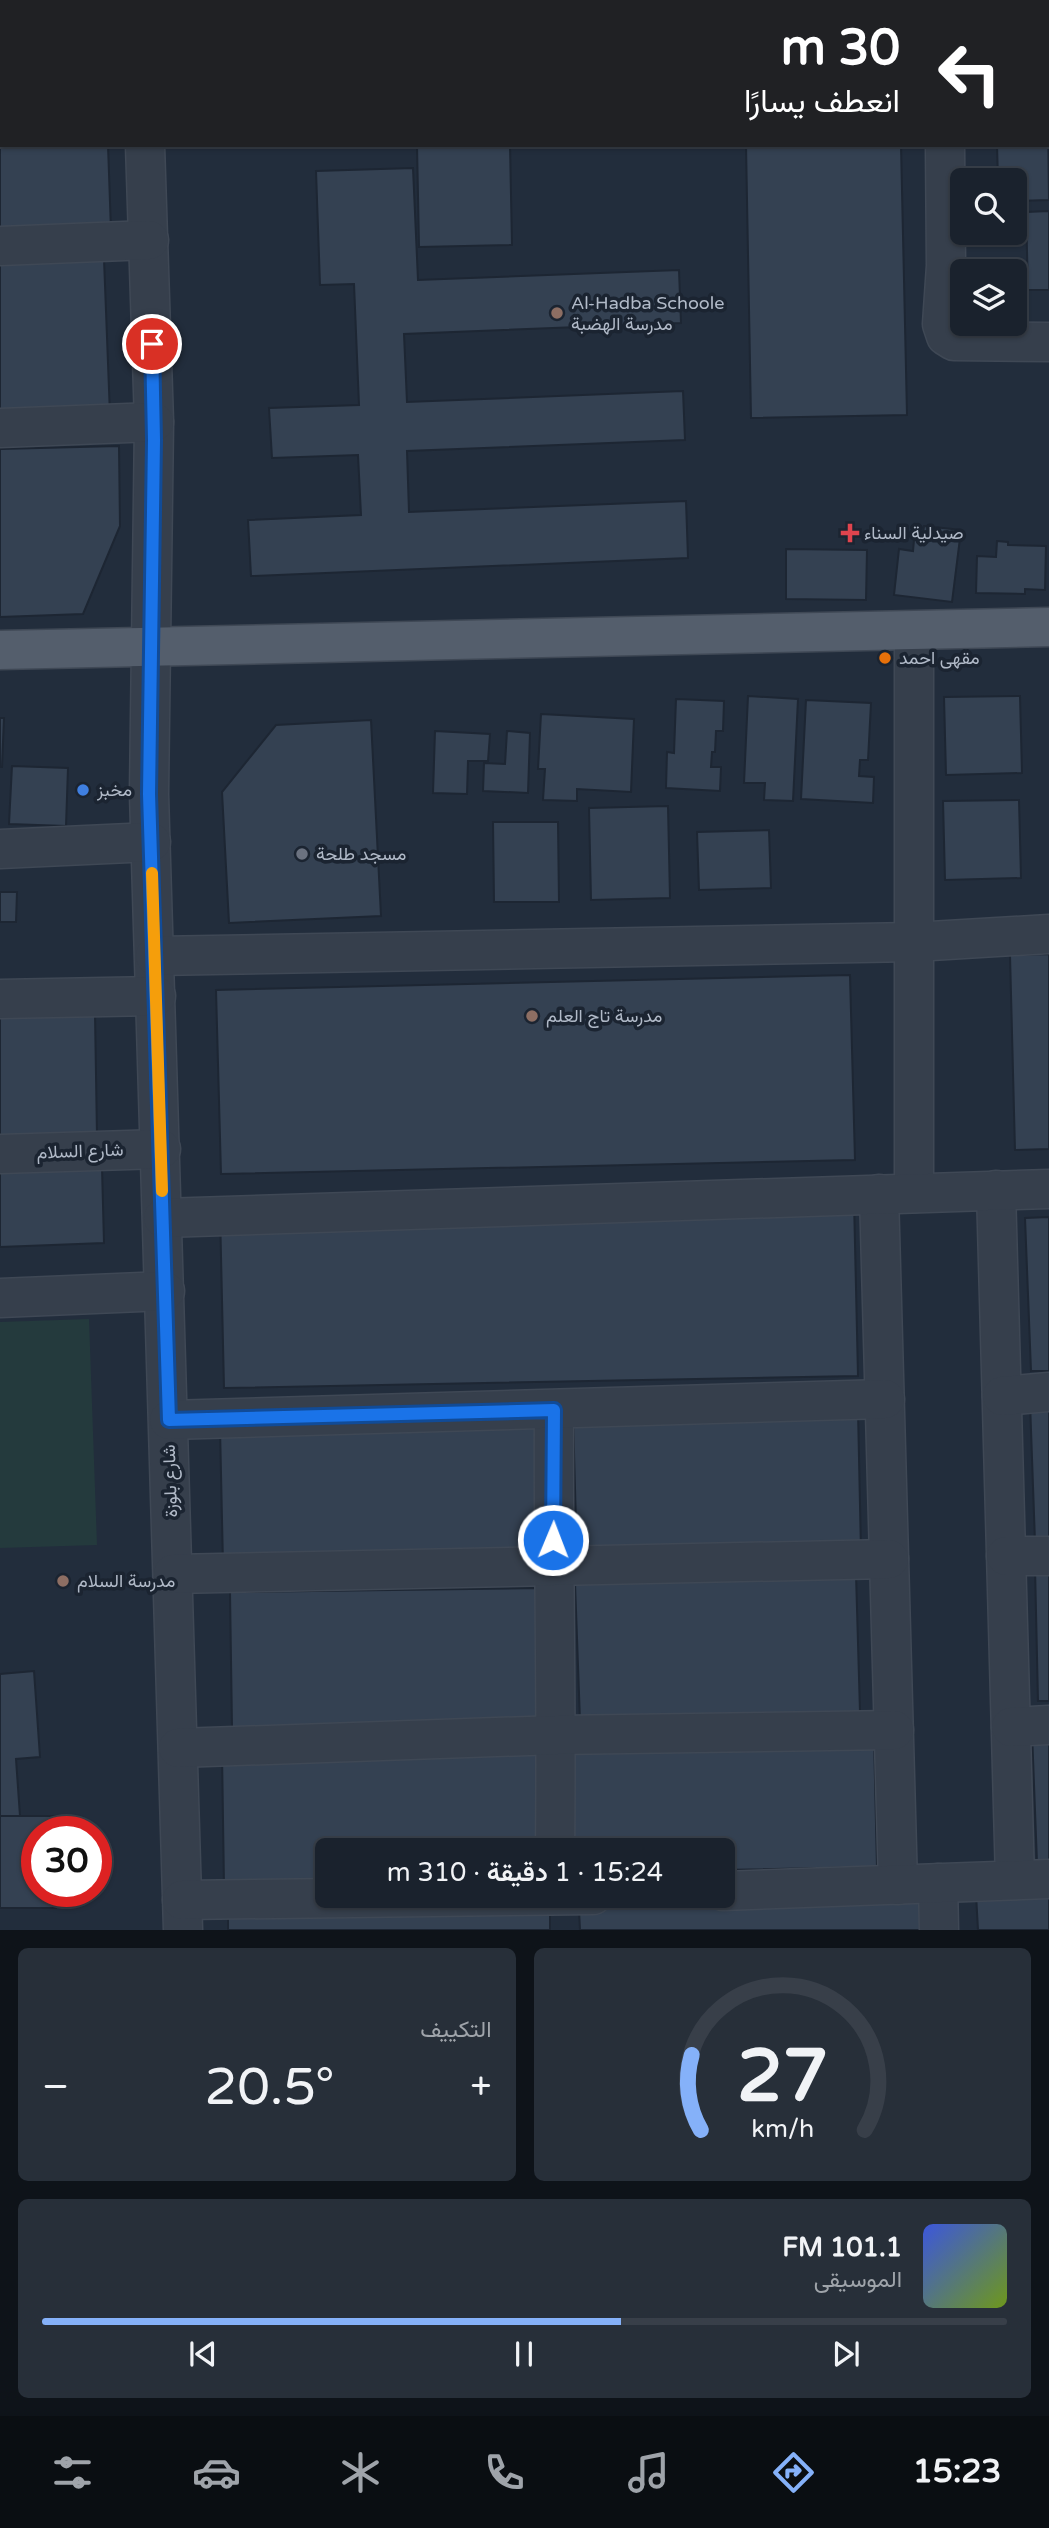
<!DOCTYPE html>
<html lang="ar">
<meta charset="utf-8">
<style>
:root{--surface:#1a222d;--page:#272f39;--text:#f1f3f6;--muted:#9fa4aa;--line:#383f49;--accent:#85b1f9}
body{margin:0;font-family:"Varela Round",Vazirmatn,sans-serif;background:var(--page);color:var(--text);direction:rtl;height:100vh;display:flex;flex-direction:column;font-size:26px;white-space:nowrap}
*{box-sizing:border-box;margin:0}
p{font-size:23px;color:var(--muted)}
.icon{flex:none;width:38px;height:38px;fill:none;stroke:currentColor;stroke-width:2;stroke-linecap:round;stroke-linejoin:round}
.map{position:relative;height:1930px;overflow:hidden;direction:ltr}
.panel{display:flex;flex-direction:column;gap:18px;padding:18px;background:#0e1319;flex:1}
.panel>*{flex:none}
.banner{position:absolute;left:0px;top:0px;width:1050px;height:147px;box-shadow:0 2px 5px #0004,0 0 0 2px var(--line);direction:rtl;background:#202124;color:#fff;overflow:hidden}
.controls{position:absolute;left:950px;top:168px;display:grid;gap:14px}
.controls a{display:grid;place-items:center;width:77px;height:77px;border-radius:10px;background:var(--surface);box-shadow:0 2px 5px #0004,0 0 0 2px var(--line);font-size:35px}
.speed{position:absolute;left:21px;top:1816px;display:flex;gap:14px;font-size:35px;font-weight:700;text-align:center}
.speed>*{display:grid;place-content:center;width:91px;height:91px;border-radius:50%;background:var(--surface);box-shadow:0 2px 5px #0004,0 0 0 2px var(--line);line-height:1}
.speed .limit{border:10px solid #d22;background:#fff;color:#111}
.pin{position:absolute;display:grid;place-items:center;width:60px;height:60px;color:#fff;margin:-30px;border:4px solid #fff;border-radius:50%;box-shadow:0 2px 7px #0007}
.me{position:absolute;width:77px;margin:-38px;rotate:1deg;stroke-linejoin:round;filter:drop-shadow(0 0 5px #0008)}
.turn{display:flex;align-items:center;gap:24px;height:147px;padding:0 35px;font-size:32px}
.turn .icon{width:91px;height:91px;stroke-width:2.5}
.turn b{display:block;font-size:49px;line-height:60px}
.big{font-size:52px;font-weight:600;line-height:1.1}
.panel .tile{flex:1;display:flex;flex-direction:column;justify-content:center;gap:10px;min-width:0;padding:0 24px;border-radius:10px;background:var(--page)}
.panel .dial{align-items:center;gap:0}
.dial svg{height:182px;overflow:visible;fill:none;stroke:var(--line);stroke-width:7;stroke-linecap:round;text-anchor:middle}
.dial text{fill:var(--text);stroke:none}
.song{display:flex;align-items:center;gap:21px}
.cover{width:84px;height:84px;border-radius:10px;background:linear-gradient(135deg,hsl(230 70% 55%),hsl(80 70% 35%))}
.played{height:7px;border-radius:4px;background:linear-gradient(90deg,var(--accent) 60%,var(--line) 60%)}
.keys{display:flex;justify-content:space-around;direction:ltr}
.heat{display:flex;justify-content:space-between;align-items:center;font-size:38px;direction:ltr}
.panel .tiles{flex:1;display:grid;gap:18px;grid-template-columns:1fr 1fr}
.tile:last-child{grid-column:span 2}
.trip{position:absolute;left:315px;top:1838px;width:420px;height:70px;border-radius:10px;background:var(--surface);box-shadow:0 2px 5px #0004,0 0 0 2px var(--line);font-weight:600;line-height:70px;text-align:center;direction:rtl}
.menu{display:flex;height:112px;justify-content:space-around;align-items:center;background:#0a0e12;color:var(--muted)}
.menu .icon{width:49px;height:49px}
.menu .current{color:var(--accent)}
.menu b{font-size:32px;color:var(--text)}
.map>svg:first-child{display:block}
.green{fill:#243a3d}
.building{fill:#344152;stroke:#1d2633;stroke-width:2}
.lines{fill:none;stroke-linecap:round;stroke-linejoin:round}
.minor-casing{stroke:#3f4855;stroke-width:41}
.major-casing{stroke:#3f4855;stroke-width:41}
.minor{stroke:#363f4c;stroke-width:38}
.major{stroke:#545e6c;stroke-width:38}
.route-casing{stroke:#114b97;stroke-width:18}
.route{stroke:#1a73e8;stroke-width:12}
.slow{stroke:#f59e0b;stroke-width:12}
.education-dot{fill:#8d6e63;stroke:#1b2431;stroke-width:2.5}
.health-dot{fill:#e0444e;stroke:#1b2431;stroke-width:2.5}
.food-dot{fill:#e8710a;stroke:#1b2431;stroke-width:2.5}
.shop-dot{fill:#3f7fe0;stroke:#1b2431;stroke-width:2.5}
.worship-dot{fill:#6b7280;stroke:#1b2431;stroke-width:2.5}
.labels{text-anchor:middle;stroke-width:7;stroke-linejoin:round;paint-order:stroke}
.poi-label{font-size:18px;fill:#b1bac8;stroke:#1b2431;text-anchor:start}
.street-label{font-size:18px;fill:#b1bac8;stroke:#1b2431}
</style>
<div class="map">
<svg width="1049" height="1930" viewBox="0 0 1049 1930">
<rect width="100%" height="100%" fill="#222d3c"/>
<path class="green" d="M 89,1319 L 97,1545 L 0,1548 L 0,1322 Z"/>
<g class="building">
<path d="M 0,0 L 98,0 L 98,2 L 2,2 L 0,49 Z"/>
<path d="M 1015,0 L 1049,0 L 1049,65 L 1048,2 Z"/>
<path d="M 0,79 L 2,145 L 108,145 L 111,231 L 0,234 Z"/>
<path d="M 1048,122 L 1049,200 L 1015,201 L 1015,180 L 998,180 L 997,145 L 1048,145 Z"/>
<path d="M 417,145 L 510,145 L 512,245 L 419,247 Z"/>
<path d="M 746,145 L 901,145 L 907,415 L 751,418 Z"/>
<path d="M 413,168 L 418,280 L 679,270 L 681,323 L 404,334 L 407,402 L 683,391 L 685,440 L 407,451 L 409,512 L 686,501 L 688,558 L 251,576 L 248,520 L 361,515 L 358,455 L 272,458 L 269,408 L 359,405 L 354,284 L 320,285 L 316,171 Z"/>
<path d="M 1049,211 L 1049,290 L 1028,290 L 1026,212 Z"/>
<path d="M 104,259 L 110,415 L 0,419 L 0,263 Z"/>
<path d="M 119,446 L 120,526 L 83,614 L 0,617 L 0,449 Z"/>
<path d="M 924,526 L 961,530 L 952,602 L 894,595 L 899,549 L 913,551 L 914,540 L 922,541 Z"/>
<path d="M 997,541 L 1008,542 L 1008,545 L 1046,546 L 1045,590 L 1025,589 L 1025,594 L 976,593 L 977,556 L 996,557 Z"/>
<path d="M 786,549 L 867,550 L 866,600 L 786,599 Z"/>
<path d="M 748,696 L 798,699 L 793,801 L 764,800 L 765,783 L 744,783 Z"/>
<path d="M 1020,696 L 1022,773 L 946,775 L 944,697 Z"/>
<path d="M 676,699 L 724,701 L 723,731 L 716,731 L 715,752 L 712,752 L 711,767 L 721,767 L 720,791 L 666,788 L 667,752 L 674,753 Z"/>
<path d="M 806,700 L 871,703 L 868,760 L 860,760 L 859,776 L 874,777 L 873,803 L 801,799 Z"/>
<path d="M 541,714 L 634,719 L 631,792 L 577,789 L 577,801 L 543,800 L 545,769 L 538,769 Z"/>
<path d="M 0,718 L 4,718 L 2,767 L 0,767 Z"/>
<path d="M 371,720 L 381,916 L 229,923 L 222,792 L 276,725 Z"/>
<path d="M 435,731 L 490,734 L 488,761 L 468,761 L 467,794 L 433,793 Z"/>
<path d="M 507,731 L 530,733 L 528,793 L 483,791 L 484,763 L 505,764 Z"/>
<path d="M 12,766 L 68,768 L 66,826 L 9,824 Z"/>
<path d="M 1019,800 L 1021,878 L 945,880 L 943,801 Z"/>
<path d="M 668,806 L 670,898 L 591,900 L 589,808 Z"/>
<path d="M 493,822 L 558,822 L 559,902 L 494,902 Z"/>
<path d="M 769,830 L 771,888 L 699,890 L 697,832 Z"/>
<path d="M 0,892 L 17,892 L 16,922 L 0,922 Z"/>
<path d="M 1049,954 L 1049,1149 L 1015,1150 L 1010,955 Z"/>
<path d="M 850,975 L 855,1160 L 221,1174 L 216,990 Z"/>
<path d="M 95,1014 L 97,1136 L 0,1137 L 0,1015 Z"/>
<path d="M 102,1167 L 104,1243 L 0,1247 L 0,1171 Z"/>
<path d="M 854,1200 L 858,1376 L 224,1388 L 220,1212 Z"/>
<path d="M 1049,1217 L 1049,1371 L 1031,1371 L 1025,1218 Z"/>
<path d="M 1049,1401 L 1049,1541 L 1035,1542 L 1030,1402 Z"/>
<path d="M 858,1410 L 861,1552 L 577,1559 L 573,1417 Z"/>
<path d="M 542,1423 L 544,1560 L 223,1565 L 220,1428 Z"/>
<path d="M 1035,1567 L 1049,1567 L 1049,1701 L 1038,1701 Z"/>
<path d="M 856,1574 L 860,1712 L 580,1721 L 575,1583 Z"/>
<path d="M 542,1588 L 543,1724 L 232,1728 L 230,1592 Z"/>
<path d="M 34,1671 L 40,1757 L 16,1759 L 20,1816 L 0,1816 L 0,1674 Z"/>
<path d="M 1049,1731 L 1049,1863 L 1037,1863 L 1032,1732 Z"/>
<path d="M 874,1736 L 877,1867 L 723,1870 L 723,1850 L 570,1850 L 568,1743 Z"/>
<path d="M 544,1748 L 546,1850 L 327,1850 L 327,1885 L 224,1886 L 222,1753 Z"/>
<path d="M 0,1816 L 55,1816 L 55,1832 L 37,1832 L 37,1892 L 56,1892 L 56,1908 L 0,1908 Z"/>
<path d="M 1049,1891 L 1049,1930 L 978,1930 L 976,1894 Z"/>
<path d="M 931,1896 L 933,1930 L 580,1930 L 579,1910 Z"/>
<path d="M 550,1910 L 550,1930 L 228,1930 L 228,1913 Z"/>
</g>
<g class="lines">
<g class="minor-casing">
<g id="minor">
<path d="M 139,0 L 139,2"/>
<path d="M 945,0 L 945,2"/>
<path d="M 0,64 L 2,64"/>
<path d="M 145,145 L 154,422 L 149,794 L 183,1930"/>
<path d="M 945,145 L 946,266 L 942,324 L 946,336 L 954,341 L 1049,342"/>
<path d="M 0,246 L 149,240"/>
<path d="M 0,428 L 154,422"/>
<path d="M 0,849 L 151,842"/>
<path d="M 155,956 L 914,942 L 1049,934"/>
<path d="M 0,999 L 156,996"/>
<path d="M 0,1154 L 161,1149"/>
<path d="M 996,1190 L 1015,1880"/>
<path d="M 914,1193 L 914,631"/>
<path d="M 879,1194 L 898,1885"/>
<path d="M 163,1218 L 1049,1189"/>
<path d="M 0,1298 L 165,1291"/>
<path d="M 1002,1396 L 1049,1392"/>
<path d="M 554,1410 C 553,1557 557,1703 555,1850"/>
<path d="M 169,1420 L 885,1399"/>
<path d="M 1006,1556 L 1049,1556"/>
<path d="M 173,1574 L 889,1559"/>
<path d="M 1011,1727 L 1049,1725"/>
<path d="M 178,1748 L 557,1735 L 894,1730"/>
<path d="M 938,1883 L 939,1930"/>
<path d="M 723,1891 L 1049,1879"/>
<path d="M 182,1900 L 593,1895"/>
</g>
</g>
<g class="major-casing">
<path id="major" d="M 0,650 L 1049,627"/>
</g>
<use href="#minor" class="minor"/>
<use href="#major" class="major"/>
</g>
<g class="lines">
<g class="route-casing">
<path id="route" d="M 152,344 L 154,440 L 149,794 L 169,1420 L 554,1410 L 553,1540"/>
</g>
<use href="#route" class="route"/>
<path class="slow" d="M 152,873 L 162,1191"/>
</g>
<g class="education-dot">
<circle cx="557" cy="313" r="7"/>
<circle cx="532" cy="1016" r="7"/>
<circle cx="63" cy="1581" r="7"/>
</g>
<path class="health-dot" d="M846.5 522.5h7v7h7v7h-7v7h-7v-7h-7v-7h7z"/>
<circle class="food-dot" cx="885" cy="658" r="7"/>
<circle class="shop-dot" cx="83" cy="790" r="7"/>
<circle class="worship-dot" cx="302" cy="854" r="7"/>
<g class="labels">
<g class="poi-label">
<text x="571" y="309">Al-Hadba Schoole<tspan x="571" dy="21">مدرسة الهضبة</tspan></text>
<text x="864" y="539">صيدلية السناء</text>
<text x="899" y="664">مقهى احمد</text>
<text x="97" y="796">مخبز</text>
<text x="316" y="860">مسجد طلحة</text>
<text x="546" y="1022">مدرسة تاج العلم</text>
<text x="77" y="1587">مدرسة السلام</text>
</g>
<g class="street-label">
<text transform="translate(80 1151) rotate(-2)" y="6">شارع السلام</text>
<text transform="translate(170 1481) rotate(-92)" y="6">شارع بلوزة</text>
</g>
</g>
</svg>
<div class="controls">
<a><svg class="icon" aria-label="search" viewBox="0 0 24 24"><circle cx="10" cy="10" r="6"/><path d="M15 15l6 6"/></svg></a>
<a><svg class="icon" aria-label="layers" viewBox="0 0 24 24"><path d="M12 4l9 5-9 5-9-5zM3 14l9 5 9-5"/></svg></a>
</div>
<div class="speed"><div class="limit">30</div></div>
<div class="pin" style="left:152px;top:344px;background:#d93025"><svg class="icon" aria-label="arrive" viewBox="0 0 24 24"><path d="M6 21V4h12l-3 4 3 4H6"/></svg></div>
<svg class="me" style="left:553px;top:1540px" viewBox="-20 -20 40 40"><circle r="17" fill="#1a73e8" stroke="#fff" stroke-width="3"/><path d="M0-11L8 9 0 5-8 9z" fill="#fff"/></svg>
<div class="trip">15:24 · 1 دقيقة · 310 m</div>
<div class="banner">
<div class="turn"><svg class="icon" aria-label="left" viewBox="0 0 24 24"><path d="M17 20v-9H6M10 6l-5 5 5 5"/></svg><div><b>30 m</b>انعطف يسارًا</div></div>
</div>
</div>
<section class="panel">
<div class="tiles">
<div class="tile dial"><svg viewBox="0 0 100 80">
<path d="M14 69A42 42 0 1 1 86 69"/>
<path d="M14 69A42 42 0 0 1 10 36" stroke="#85b1f9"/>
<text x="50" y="56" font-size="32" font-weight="700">27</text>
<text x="50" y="72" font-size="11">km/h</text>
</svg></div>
<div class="tile"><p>التكييف</p>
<div class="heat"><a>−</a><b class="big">20.5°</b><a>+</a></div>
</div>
<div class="tile">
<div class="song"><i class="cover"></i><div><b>101.1 FM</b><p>الموسيقى</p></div></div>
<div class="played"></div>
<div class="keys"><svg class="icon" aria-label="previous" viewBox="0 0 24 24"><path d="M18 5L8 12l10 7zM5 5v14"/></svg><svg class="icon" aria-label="pause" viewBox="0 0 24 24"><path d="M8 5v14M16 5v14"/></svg><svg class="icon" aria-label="next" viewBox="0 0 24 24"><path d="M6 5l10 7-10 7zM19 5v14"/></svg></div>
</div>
</div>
</section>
<nav class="menu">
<b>15:23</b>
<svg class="icon current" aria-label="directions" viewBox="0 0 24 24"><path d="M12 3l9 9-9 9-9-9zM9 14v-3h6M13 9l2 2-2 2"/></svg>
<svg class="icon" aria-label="music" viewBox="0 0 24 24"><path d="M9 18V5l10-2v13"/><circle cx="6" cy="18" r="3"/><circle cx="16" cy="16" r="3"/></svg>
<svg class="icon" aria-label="phone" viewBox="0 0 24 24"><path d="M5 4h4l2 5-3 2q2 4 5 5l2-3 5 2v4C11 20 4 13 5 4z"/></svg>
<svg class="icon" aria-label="climate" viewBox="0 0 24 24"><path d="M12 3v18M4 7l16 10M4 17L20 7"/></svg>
<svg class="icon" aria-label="car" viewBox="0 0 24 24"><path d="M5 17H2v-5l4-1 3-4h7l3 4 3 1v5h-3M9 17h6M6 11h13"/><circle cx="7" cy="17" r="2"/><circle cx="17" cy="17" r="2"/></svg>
<svg class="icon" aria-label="filters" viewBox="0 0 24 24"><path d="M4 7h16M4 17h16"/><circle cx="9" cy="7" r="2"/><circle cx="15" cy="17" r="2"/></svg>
</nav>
